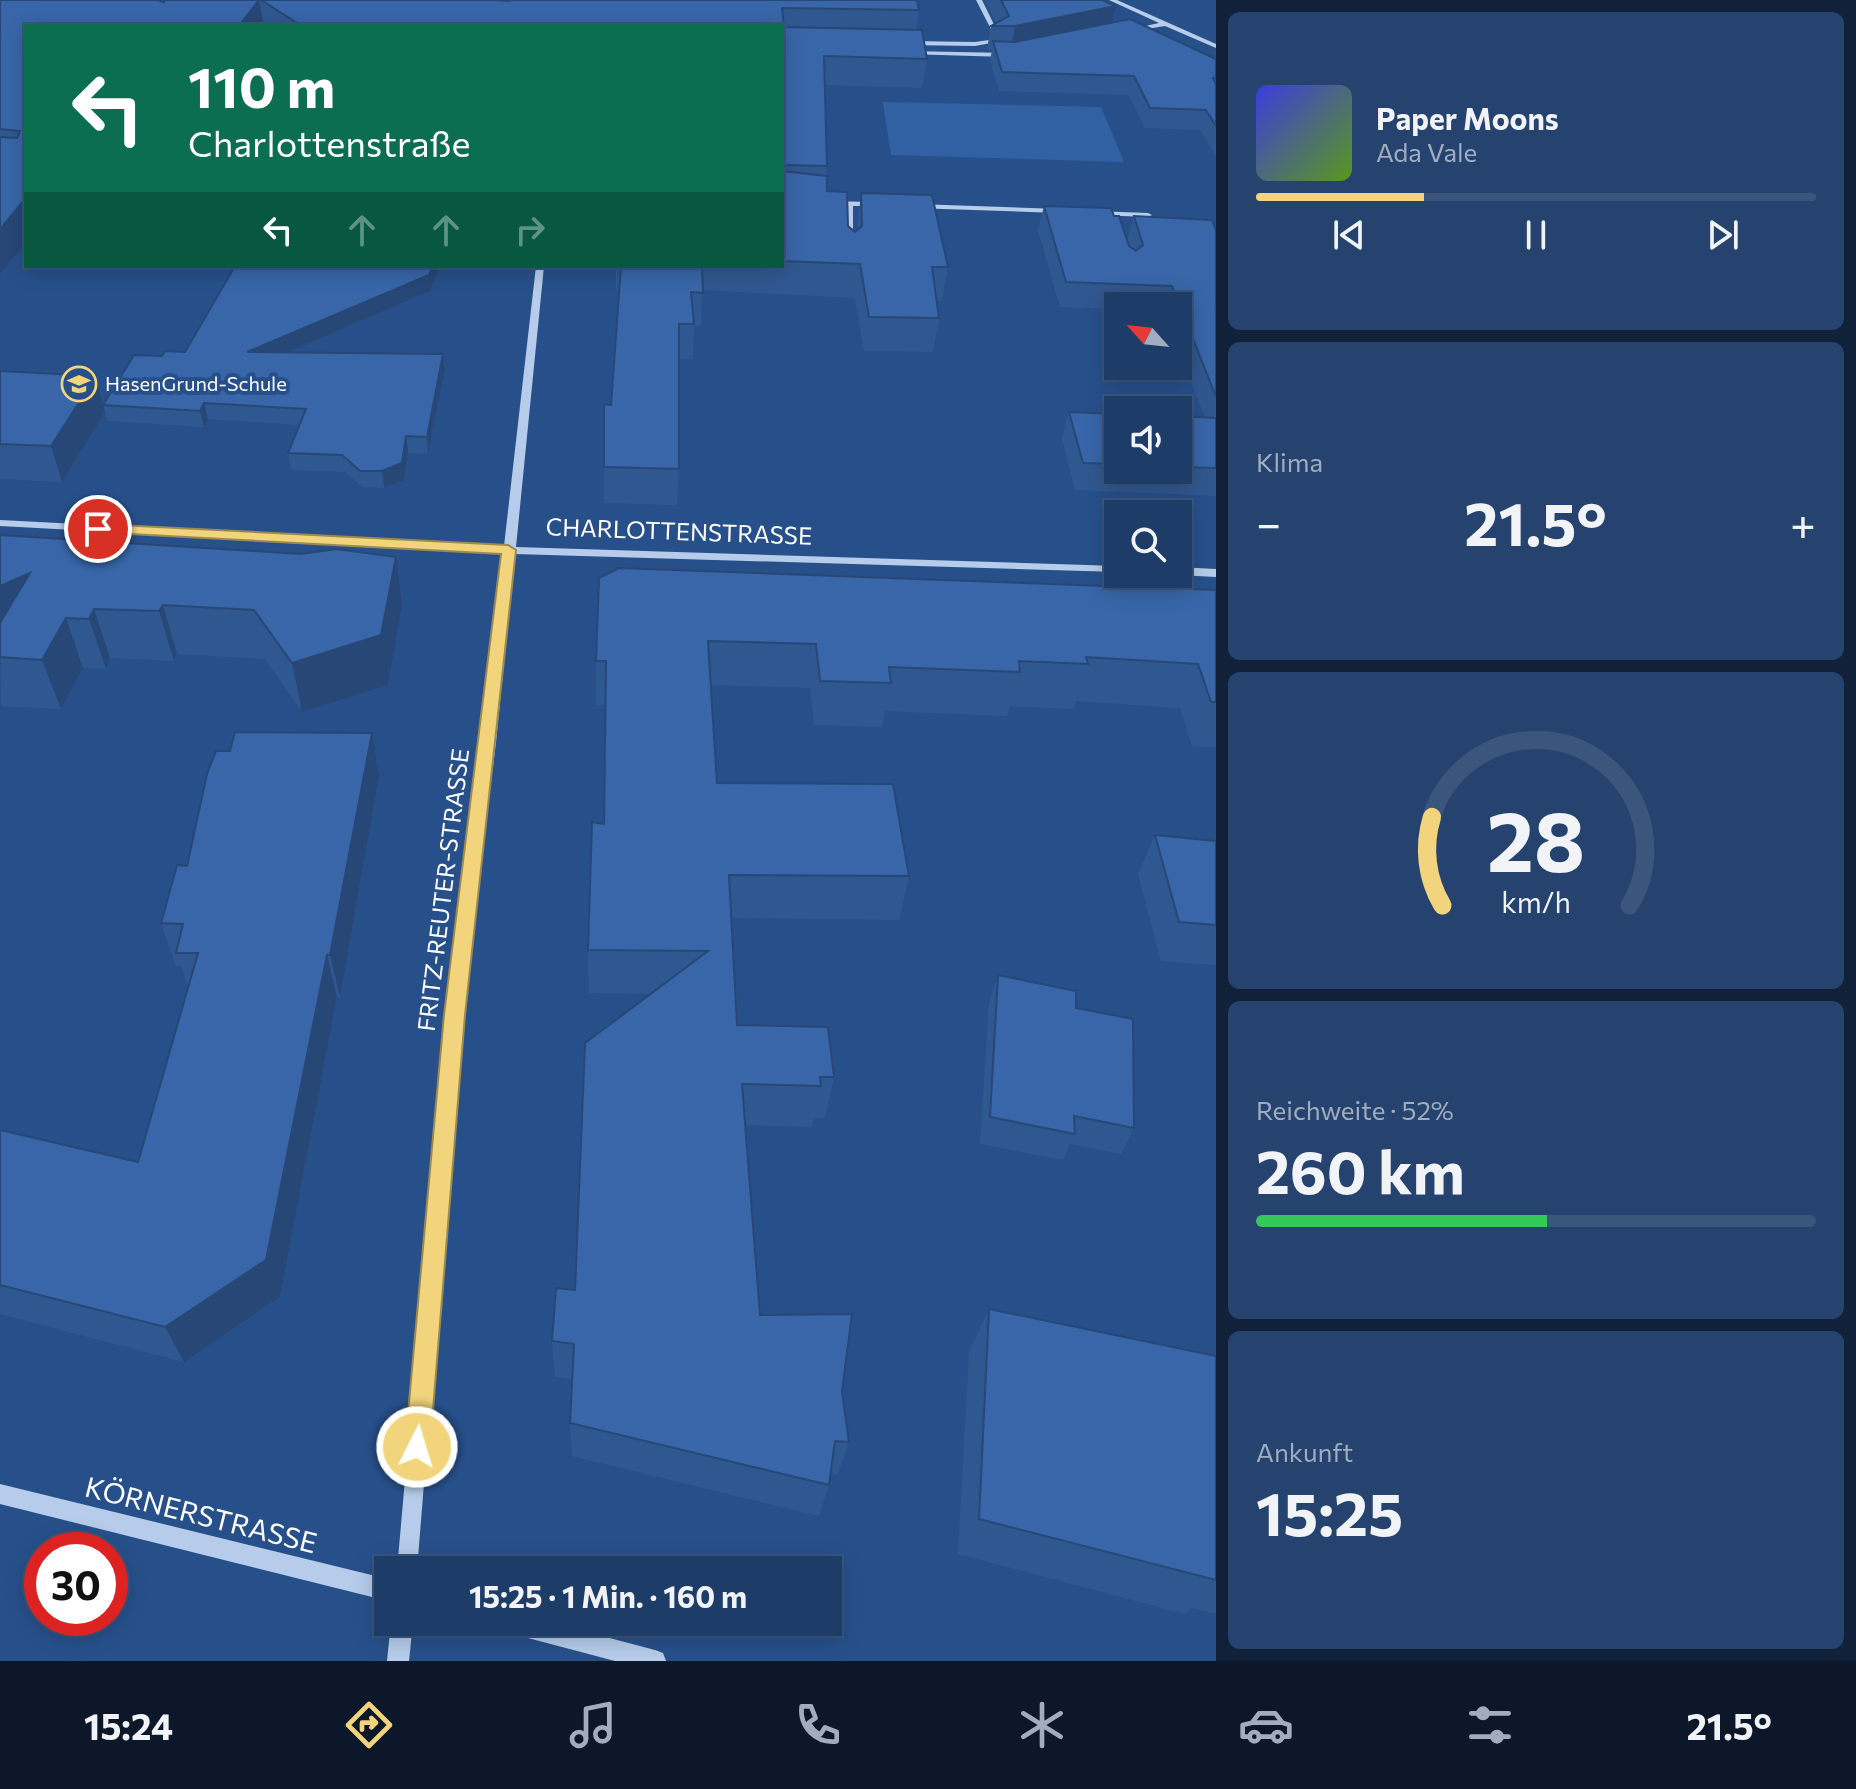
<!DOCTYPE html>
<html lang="de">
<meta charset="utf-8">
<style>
:root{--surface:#1d3c68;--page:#25436e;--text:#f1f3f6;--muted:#a0adc0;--line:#3b567c;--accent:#f2d47c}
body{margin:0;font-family:Commissioner,sans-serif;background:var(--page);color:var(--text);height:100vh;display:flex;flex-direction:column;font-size:30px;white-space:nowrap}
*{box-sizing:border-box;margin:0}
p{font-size:26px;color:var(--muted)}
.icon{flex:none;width:44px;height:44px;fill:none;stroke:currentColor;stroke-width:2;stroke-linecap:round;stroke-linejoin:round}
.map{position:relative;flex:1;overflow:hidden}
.details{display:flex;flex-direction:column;gap:12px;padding:12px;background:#102139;width:640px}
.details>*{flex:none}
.banner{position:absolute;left:24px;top:24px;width:760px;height:244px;border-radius:0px;box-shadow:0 4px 20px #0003,0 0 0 2px var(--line);background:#0b6e4f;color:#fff;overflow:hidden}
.needle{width:52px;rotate:297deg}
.tools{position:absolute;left:1104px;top:292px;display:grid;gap:16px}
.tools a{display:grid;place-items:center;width:88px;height:88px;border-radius:0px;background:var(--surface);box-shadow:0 4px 20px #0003,0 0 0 2px var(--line);font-size:40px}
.speed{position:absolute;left:24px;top:1532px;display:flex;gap:16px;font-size:40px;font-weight:700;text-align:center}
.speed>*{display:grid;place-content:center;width:104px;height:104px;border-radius:50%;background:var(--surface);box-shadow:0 4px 20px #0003,0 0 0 2px var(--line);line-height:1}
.speed .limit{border:12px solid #d22;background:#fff;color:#111}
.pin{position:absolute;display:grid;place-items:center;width:68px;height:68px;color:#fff;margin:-34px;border:4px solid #fff;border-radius:50%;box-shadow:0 2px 8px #0007}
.me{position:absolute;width:88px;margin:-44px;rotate:5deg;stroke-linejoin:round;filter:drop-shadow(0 0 6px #0008)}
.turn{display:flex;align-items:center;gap:28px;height:168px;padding:0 32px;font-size:36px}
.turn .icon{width:104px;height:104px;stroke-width:2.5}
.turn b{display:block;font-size:56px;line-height:68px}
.lanes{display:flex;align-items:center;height:76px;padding:0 32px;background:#0003;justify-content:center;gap:40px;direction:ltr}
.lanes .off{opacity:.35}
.big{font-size:60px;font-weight:700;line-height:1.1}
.details .card{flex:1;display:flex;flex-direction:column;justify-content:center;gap:12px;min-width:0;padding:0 28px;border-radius:12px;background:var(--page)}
.details .dial{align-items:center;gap:0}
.dial svg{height:208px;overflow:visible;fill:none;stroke:var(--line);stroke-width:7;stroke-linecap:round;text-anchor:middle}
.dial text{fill:var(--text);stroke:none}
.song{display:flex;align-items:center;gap:24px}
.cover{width:96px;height:96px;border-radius:12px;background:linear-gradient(135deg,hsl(240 70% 55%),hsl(90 70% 35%))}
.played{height:8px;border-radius:4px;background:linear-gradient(90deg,var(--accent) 30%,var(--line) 30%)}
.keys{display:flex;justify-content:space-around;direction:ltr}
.heat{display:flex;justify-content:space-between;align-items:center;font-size:44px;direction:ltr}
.charge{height:12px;border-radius:6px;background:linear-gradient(90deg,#34c759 52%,var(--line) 0)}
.trip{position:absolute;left:374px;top:1556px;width:468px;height:80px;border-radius:0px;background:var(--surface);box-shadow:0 4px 20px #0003,0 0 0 2px var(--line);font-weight:700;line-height:80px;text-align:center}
.tab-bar{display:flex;height:128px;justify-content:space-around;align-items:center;background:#0c182a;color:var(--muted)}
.tab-bar .icon{width:56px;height:56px}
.tab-bar .active{color:var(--accent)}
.tab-bar b{font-size:36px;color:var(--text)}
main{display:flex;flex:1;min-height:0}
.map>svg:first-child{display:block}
.green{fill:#3261a3}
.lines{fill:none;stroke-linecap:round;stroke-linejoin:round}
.minor{fill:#b6ccea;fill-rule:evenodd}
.wall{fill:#305890}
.shaded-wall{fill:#274776}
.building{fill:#3866a8;stroke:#274776;stroke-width:2}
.route{fill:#f2d47c;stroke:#9d8a51;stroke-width:2}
.labels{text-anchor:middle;stroke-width:8;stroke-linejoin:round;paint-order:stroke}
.far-poi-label{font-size:20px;fill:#fff;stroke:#27508b;text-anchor:start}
.street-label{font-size:24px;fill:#fff;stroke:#27508b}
.near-street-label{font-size:28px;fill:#fff;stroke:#27508b}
</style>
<main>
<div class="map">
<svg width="1216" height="1661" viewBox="0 0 1216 1661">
<rect width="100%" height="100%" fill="#27508b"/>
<path class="green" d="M 883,102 L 1101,107 L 1124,162 L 891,155 Z"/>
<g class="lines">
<g class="minor">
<path d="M 976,0 L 982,0 L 1002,41 L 975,46 L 907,45 L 904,43 L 907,41 L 975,42 L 996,39 Z"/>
<path d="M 1109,0 L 1117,0 L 1216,44 L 1216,48 L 1165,26 L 1128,32 L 1128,30 L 1159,23 Z"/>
<path d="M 908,51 L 1007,53 L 1010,55 L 1007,57 L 906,54 Z"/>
<path d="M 825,201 L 875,202 L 879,204 L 875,206 L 853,206 L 853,249 L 846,247 L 845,206 L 825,205 Z"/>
<path d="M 916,204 L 1059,209 L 1063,211 L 1059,213 L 913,208 L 912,206 Z"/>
<path d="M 1093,211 L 1148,213 L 1152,215 L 1148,217 L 1096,215 L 1093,215 Z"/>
<path d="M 536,266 L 544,266 L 516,547 L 1118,566 L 1118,572 L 515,554 L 496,742 L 462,1015 L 417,1570 L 397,1570 L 446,1015 L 482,742 L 504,553 L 0,526 L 0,520 L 504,546 Z"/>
<path d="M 1178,567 L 1216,569 L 1216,577 L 1178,575 L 1176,574 L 1178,574 Z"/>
<path d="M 0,1484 L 388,1579 L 388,1601 L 0,1504 Z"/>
<path d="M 391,1622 L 413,1622 L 409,1661 L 387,1661 Z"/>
<path d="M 498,1622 L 549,1622 L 655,1650 L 663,1653 L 666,1661 L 615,1661 L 509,1633 L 501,1630 Z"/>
</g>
</g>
<g class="wall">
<path d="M 0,0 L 917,0 L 919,10 L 916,30 L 927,59 L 922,88 L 825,85 L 827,166 L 826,176 L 827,191 L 848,226 L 855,232 L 857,231 L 861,193 L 948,267 L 942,301 L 937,301 L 939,318 L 933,352 L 864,351 L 855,298 L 702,290 L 701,326 L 694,326 L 693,359 L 679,359 L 679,469 L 677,505 L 604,503 L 604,404 L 611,405 L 619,292 L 616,291 L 616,266 L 782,266 L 782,26 L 26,26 L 26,242 L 0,274 Z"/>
<path d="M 985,0 L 1102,0 L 1112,23 L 1216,59 L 1216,156 L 1200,130 L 1145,128 L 1129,95 L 999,91 L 990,60 L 992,50 L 987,49 L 991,26 L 996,23 Z"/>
<path d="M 1044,206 L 1114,216 L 1127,241 L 1134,216 L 1216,230 L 1216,496 L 1075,490 L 1062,438 L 1069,412 L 1118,414 L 1118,470 L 1178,470 L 1178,416 L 1205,418 L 1178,348 L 1178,306 L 1118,306 L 1118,309 L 1060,307 L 1038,230 Z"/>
<path d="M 235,266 L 440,266 L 430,291 L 288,352 L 443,354 L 445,370 L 428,454 L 408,453 L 404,480 L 384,488 L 363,487 L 345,472 L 291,470 L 288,453 L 299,425 L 208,419 L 204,427 L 108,421 L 105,412 L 62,482 L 0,479 L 0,371 L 96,376 L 104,404 L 162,356 L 185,352 Z"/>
<path d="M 0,535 L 402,606 L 388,685 L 302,712 L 265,659 L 177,654 L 174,661 L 110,658 L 106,669 L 83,668 L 61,709 L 1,706 Z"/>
<path d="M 599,578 L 1216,590 L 1216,747 L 1192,746 L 1180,708 L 1076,701 L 1074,709 L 1010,706 L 1007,716 L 885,711 L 882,727 L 814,725 L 810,688 L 711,685 L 717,783 L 909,876 L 899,920 L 731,918 L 737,1025 L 834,1077 L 825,1118 L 814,1118 L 812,1127 L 745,1125 L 760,1315 L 842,1391 L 849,1442 L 838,1474 L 831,1474 L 829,1485 L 819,1516 L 572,1456 L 570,1423 L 572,1379 L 555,1377 L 552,1341 L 575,1290 L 651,994 L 589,993 L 588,950 L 604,824 L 606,705 L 596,705 L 596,661 Z"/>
<path d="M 379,776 L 340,997 L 337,997 L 280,1297 L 184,1362 L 0,1314 L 0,1130 L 138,1162 L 188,987 L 181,966 L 176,966 L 161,923 L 187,866 Z"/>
<path d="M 1155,835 L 1216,841 L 1216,965 L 1161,961 L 1138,874 Z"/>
<path d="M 998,975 L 1076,1008 L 1134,1128 L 1121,1154 L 1070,1144 L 1063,1160 L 980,1144 L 989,1003 Z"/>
<path d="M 989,1309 L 1216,1356 L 1216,1614 L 1191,1608 L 1185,1614 L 958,1554 L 969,1352 Z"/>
</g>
<g class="shaded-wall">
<path d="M 259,0 L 264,26 L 239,26 Z"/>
<path d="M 1116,6 L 1110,30 L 1011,50 L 1015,26 Z"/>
<path d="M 26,198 L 26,242 L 0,274 L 0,229 Z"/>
<path d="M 433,266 L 440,266 L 430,291 L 251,368 L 247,352 Z"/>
<path d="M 443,354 L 445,370 L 428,454 L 427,437 Z"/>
<path d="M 96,376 L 105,412 L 62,482 L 51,446 Z"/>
<path d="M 204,403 L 208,419 L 204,427 L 200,411 Z"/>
<path d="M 406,436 L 408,453 L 404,480 L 384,488 L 382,471 Z"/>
<path d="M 396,557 L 402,606 L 388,685 L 302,712 L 292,663 Z"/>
<path d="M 30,573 L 0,645 L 0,586 Z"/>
<path d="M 163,605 L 177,654 L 174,661 L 159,611 Z"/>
<path d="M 94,609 L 110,658 L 106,669 L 89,619 Z"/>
<path d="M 66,618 L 83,668 L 61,709 L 42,660 Z"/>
<path d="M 372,733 L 379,776 L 340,997 L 330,955 Z"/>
<path d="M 327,955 L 337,997 L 280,1297 L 184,1362 L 165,1327 Z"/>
</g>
<g class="building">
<path d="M 0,0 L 157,0 L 164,2 L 165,0 L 259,0 L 239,26 L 26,26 L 26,198 L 0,229 L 0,137 L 17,138 L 20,131 L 0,129 Z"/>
<path d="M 261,0 L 495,0 L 508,1 L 512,0 L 917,0 L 919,10 L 782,8 L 784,27 L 922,30 L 927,59 L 824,56 L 827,166 L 785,165 L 782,171 L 782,26 L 302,26 Z"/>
<path d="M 1001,0 L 1102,0 L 1116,6 L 1015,26 L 991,26 L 1009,16 Z"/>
<path d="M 1130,19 L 1216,59 L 1216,78 L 1213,78 L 1216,84 L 1216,126 L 1206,110 L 1150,108 L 1134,76 L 1002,72 L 993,41 L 1015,42 Z"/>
<path d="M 782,171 L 827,176 L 827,191 L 847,192 L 848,226 L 855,232 L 862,226 L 861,193 L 932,195 L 948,267 L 932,267 L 939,318 L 869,317 L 860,264 L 782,261 Z"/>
<path d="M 1044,206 L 1111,208 L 1114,216 L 1119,216 L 1129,246 L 1136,251 L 1143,245 L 1134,216 L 1212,220 L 1216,230 L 1216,397 L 1172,286 L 1066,282 Z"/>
<path d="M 235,266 L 433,266 L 429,275 L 247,352 L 443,354 L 427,437 L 406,436 L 402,463 L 382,471 L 360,471 L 342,455 L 288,453 L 306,409 L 204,403 L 200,411 L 103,405 L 134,355 L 162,356 L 165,351 L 185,352 Z"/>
<path d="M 621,266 L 702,266 L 703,293 L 691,292 L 694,324 L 679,324 L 679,469 L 604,467 L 604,404 L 611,405 Z"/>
<path d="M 0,371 L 96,376 L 51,446 L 0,444 Z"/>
<path d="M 1069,412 L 1118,414 L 1118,464 L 1083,463 Z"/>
<path d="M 1178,416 L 1216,418 L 1216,468 L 1178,467 Z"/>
<path d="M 0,535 L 301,554 L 336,549 L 396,557 L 381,635 L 292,663 L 254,610 L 163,605 L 159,611 L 94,609 L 89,619 L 66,618 L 42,660 L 0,657 L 0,623 L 30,573 L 0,586 Z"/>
<path d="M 619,568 L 1216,590 L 1216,702 L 1211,702 L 1198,664 L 1086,657 L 1088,664 L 1019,661 L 1020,672 L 889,667 L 891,683 L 820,681 L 816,644 L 708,641 L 717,783 L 893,784 L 909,876 L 729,875 L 737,1025 L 828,1027 L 834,1077 L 820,1077 L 821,1086 L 742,1084 L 760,1315 L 852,1314 L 842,1391 L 849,1442 L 835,1441 L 829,1485 L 570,1423 L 574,1344 L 552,1341 L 556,1288 L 575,1290 L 585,1043 L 708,951 L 588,950 L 592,822 L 604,824 L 606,661 L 596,661 L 599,578 Z"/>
<path d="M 235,732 L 372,733 L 330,955 L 327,955 L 266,1260 L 165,1327 L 0,1285 L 0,1130 L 138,1162 L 198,953 L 176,953 L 183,924 L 161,923 L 177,865 L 187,866 L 207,774 L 216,751 L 230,751 Z"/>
<path d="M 1155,835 L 1216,841 L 1216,925 L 1179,922 Z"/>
<path d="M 998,975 L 1076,991 L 1076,1008 L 1133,1019 L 1134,1128 L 1074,1116 L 1075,1134 L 990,1117 Z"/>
<path d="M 989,1309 L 1216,1356 L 1216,1580 L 979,1519 Z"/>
</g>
<path class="route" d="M 98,524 L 508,545 L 516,550 L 465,1015 L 430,1447 L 426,1456 L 417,1460 L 408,1456 L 405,1447 L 444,1015 L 501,554 L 93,532 L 93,526 Z"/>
<defs>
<g id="school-ring" transform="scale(1.8)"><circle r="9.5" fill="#27508b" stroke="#f2d47c" stroke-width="1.5"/><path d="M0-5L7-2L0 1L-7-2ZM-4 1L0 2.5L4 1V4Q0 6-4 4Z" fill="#f2d47c"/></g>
</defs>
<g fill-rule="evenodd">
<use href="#school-ring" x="79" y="384"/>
</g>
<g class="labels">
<g class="far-poi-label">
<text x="105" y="391">HasenGrund-Schule</text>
</g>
<g class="street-label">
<text transform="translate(679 532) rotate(2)" y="8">CHARLOTTENSTRASSE</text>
<text transform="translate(444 890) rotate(-83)" y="8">FRITZ-REUTER-STRASSE</text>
</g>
<g class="near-street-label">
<text transform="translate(201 1515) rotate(14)" y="10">KÖRNERSTRASSE</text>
</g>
</g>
</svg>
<div class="tools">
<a><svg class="needle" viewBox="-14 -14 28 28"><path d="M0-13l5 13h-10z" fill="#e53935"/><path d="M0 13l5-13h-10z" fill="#a0adc0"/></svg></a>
<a><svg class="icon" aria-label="sound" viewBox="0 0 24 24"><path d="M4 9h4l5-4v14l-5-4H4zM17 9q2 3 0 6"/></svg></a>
<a><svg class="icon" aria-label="search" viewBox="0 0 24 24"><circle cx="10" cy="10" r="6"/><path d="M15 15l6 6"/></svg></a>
</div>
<div class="speed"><div class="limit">30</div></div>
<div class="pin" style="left:98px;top:529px;background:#d93025"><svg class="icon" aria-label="arrive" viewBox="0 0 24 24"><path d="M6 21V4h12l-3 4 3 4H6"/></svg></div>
<svg class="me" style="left:417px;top:1447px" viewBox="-20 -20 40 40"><circle r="17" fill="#f2d47c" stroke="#fff" stroke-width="3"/><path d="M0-11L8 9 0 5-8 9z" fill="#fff"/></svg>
<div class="trip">15:25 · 1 Min. · 160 m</div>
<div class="banner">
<div class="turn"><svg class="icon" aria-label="left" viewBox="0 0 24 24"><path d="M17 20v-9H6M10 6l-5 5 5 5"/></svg><div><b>110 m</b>Charlottenstraße</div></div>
<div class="lanes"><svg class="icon" aria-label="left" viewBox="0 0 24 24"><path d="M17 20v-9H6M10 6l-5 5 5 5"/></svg><svg class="icon off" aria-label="ahead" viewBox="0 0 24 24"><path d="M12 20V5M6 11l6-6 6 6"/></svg><svg class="icon off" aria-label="ahead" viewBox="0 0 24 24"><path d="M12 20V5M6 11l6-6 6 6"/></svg><svg class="icon off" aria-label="right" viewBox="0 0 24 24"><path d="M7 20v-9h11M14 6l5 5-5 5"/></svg></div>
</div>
</div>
<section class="details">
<div class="card">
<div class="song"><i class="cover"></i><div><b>Paper Moons</b><p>Ada Vale</p></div></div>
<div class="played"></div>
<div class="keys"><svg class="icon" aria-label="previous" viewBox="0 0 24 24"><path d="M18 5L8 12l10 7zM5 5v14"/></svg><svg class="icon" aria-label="pause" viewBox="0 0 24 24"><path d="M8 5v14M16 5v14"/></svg><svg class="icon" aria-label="next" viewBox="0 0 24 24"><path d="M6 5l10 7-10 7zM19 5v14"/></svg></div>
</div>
<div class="card"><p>Klima</p>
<div class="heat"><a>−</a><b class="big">21.5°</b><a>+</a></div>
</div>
<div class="card dial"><svg viewBox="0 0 100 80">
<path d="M14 69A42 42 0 1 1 86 69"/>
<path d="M14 69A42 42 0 0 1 10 35" stroke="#f2d47c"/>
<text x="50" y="56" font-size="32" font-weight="700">28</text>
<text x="50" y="72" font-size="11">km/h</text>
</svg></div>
<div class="card"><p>Reichweite · 52%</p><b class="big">260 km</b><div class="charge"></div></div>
<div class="card"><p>Ankunft</p><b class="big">15:25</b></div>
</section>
</main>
<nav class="tab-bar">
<b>15:24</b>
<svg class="icon active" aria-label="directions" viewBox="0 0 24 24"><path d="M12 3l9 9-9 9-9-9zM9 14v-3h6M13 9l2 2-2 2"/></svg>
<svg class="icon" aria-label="music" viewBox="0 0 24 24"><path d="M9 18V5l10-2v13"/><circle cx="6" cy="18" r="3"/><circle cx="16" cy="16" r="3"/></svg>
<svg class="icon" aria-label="phone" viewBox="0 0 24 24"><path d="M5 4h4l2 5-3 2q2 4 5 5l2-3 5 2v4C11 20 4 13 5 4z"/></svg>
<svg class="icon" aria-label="climate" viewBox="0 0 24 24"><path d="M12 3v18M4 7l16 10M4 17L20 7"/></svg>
<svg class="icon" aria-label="car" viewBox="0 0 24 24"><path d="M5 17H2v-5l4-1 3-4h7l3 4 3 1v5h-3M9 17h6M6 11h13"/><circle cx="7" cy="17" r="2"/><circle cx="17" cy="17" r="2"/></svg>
<svg class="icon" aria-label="filters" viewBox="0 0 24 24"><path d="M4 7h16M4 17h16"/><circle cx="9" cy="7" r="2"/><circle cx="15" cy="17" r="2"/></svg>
<b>21.5°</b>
</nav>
